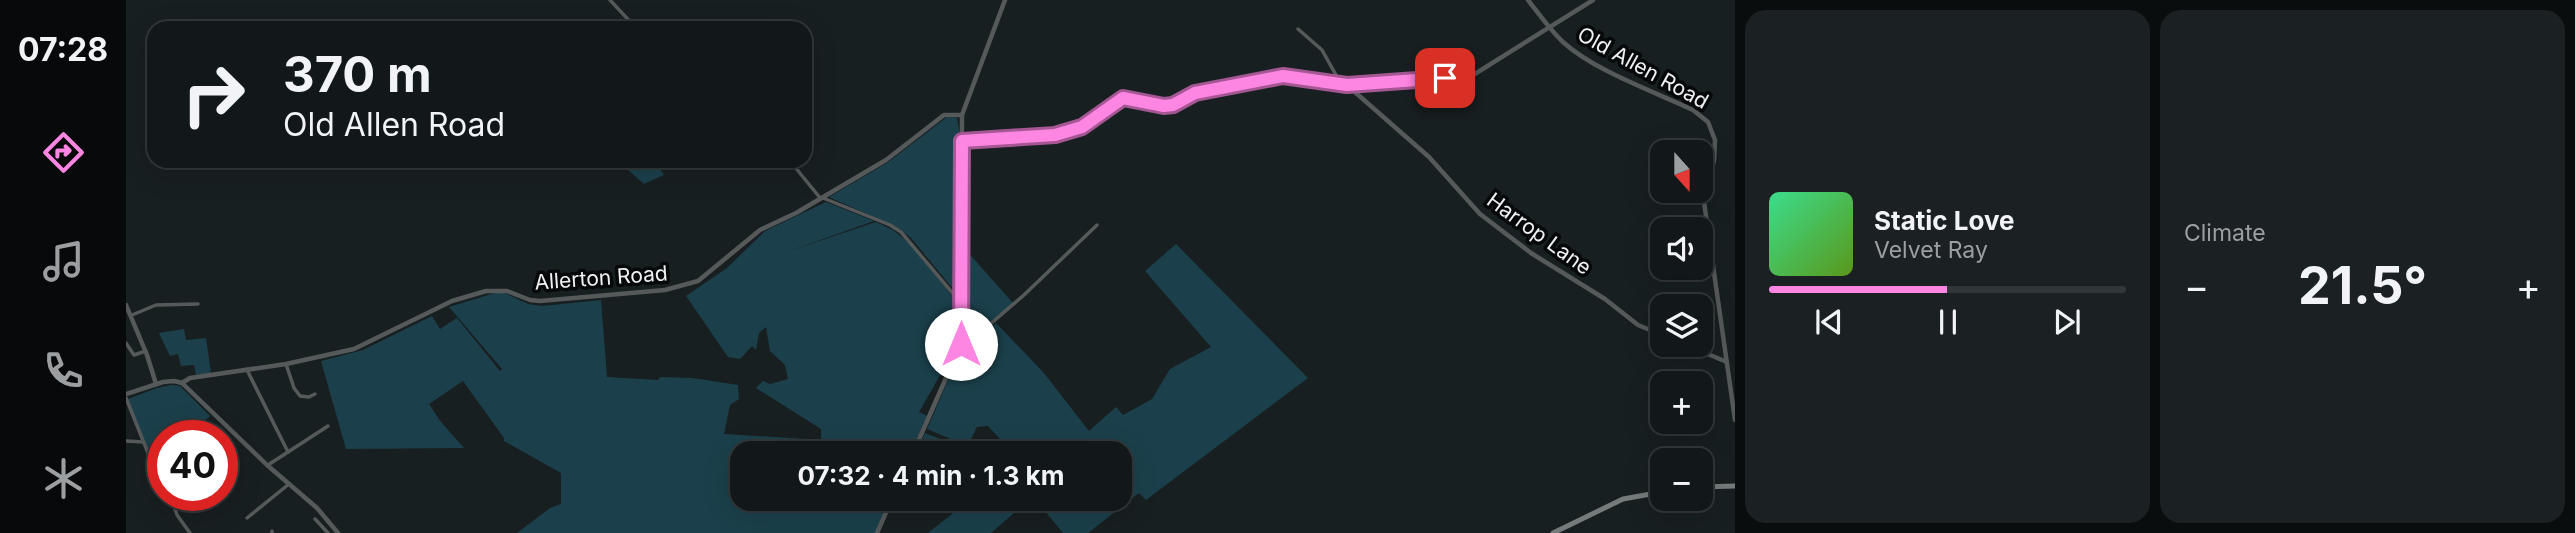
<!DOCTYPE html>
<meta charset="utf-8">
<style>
:root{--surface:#121719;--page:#1b2022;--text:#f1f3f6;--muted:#9c9fa2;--line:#313638;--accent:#fd86e2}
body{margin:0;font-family:Inter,sans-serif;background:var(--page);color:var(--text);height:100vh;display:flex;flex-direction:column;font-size:26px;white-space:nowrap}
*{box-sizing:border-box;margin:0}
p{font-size:23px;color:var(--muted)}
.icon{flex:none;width:38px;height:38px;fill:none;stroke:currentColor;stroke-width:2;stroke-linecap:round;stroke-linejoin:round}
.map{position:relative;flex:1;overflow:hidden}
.details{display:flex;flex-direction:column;gap:10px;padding:10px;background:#0a0d0e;width:840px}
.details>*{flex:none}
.banner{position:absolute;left:21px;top:21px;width:665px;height:147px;border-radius:21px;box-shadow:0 7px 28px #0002,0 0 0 2px var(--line);background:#121719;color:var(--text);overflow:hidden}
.needle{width:46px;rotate:159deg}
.tools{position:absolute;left:1524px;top:140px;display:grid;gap:14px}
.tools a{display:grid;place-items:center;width:63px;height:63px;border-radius:14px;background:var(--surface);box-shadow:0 7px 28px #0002,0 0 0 2px var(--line);font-size:35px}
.speed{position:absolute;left:21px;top:420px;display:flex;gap:14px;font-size:35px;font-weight:700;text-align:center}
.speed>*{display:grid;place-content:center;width:91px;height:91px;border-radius:50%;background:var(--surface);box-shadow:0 7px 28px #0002,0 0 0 2px var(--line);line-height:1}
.speed .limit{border:10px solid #d22;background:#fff;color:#111}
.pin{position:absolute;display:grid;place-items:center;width:60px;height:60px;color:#fff;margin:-30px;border-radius:14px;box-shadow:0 4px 10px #0006}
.me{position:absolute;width:77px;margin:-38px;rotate:0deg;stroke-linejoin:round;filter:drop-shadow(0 0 5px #0008)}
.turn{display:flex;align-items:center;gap:24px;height:147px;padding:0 21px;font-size:32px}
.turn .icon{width:91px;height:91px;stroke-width:2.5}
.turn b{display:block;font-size:49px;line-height:60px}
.big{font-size:52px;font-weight:700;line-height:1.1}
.details .tile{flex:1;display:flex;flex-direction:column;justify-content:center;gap:10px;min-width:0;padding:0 24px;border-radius:21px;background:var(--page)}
.song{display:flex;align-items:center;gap:21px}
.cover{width:84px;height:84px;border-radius:10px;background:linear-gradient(135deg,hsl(150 70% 55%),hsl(90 70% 35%))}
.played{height:7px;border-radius:4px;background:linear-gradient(90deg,var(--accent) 50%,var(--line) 50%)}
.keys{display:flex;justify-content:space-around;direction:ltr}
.heat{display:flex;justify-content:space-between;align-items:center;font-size:38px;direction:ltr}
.details .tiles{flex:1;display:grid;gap:10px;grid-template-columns:repeat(2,1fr)}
.trip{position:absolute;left:604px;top:441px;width:402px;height:70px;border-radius:21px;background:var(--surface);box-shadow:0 7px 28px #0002,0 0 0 2px var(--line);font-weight:700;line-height:70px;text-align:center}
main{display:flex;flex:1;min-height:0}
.dock{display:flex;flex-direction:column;width:126px;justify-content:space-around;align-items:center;background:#07090a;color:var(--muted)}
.dock .icon{width:49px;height:49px}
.dock .on{color:var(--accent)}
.dock b{font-size:32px;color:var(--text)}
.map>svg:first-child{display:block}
.green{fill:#1b404b}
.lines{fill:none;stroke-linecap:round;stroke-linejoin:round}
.minor{stroke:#565959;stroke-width:3.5}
.tertiary{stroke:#565959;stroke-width:4.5}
.secondary{stroke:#757b7b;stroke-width:5}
.route-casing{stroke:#a45793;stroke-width:18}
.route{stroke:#fd86e2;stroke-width:12}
.labels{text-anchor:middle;stroke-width:7;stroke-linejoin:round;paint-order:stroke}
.street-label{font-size:21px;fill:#eef2f4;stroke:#060809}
</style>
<main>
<nav class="dock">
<b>07:28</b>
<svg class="icon on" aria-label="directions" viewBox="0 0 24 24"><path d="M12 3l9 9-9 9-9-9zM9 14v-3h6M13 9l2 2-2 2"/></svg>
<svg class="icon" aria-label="music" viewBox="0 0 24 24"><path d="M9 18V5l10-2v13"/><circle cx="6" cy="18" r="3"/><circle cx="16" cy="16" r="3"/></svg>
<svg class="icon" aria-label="phone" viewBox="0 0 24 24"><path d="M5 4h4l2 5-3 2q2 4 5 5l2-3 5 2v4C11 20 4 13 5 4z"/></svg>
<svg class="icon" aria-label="climate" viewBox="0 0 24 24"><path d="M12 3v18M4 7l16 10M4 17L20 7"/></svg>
</nav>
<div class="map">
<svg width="1609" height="533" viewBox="0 0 1609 533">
<rect width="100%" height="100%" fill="#181f21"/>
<g class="green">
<path d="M 821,117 L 831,118 L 833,130 L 833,296 L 785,238 L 774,229 L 703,197 L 761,163 Z"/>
<path d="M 492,161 L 528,161 L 538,175 L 518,184 Z"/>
<path d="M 700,202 L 748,221 L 660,252 L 750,222 L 767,230 L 783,243 L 832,303 L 832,345 L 828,353 L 824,354 L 824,358 L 793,412 L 801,416 L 784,453 L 616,453 L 616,499 L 764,499 L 749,533 L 391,533 L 424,508 L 435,504 L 435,473 L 378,441 L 378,438 L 337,381 L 303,404 L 315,422 L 338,448 L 220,449 L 195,361 L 237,350 L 306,316 L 314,329 L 331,318 L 374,371 L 376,369 L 323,307 L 372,292 L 381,294 L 402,304 L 416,306 L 475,300 L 481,377 L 532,380 L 534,377 L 566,378 L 612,385 L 613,399 L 604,405 L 598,434 L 695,440 L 695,429 L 630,388 L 637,381 L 644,384 L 662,379 L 659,365 L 644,351 L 640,327 L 633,333 L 630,350 L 626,346 L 614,359 L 602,357 L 560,296 L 601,268 L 639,231 Z"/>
<path d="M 1050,244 L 1182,378 L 1020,500 L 1013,493 L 962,533 L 937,533 L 909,499 L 994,499 L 994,453 L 868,453 L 866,450 L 872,445 L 874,439 L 862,426 L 851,427 L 844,441 L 834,443 L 801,429 L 832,357 L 870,323 L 917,372 L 963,431 L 990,407 L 997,415 L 1026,399 L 1044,369 L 1085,347 L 1019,271 Z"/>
<path d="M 838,248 L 887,303 L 838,347 Z"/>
<path d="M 58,329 L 60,340 L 80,338 L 85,373 L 70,375 L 68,365 L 55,366 L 52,354 L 44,356 L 33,333 Z"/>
<path d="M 46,385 L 54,386 L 84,416 L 62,436 L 37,436 L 37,445 L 21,449 L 2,399 L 31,388 Z"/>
<path d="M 799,433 L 851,453 L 790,453 Z"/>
<path d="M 822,499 L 904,499 L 865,533 L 802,533 L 831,510 Z"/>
</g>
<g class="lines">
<g class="minor">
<path d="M 484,0 L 510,28"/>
<path d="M 1172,29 L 1196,50 L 1215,84"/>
<path d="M 664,161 L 695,199"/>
<path d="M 697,198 L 764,225 L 775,232 L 835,303"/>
<path d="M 6,315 L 30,305 L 72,304"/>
<path d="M 0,343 L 8,355 L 20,351"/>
<path d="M 833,351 L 898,295 L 971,225"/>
<path d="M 160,364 L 168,388 L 174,396 L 183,397 L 189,394"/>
<path d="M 121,370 L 162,452"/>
<path d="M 0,398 L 34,483"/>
<path d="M 0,441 L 17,442"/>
<path d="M 142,465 L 202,426"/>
<path d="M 57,495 L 47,503 L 51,515 L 64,533"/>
<path d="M 81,508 L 82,495"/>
<path d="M 121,518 L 163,484"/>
<path d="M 189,519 L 202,533"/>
<path d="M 146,533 L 146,531"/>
</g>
<g class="tertiary">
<path d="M 1402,0 C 1413,14 1424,30 1437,42 C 1467,70 1529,92 1567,110 L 1582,122 L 1589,140 L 1588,160 L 1578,202 L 1609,420"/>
<path d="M 1222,86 L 1303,157 L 1354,214 L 1405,253 L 1479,299 L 1512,325 L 1536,335"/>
<path d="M 836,141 L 929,135 L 956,127 L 997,98 L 1038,106 L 1047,105 L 1069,93 L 1157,76 L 1221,85 L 1344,77 L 1467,0"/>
<path d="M 0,305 L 21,355 L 30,384"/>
<path d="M 1560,345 L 1601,362"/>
<path d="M 56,383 L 141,465 L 191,508 L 212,533"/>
<path d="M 0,394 L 37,382 L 48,381 L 56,383 L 64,378 L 160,364 L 228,349 L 326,301 L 360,291 L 381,291 L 404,300 L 414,301 L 539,290 L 572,281 L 634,230 L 670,213 L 760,160 L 818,115 L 836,115"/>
<path d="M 787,453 L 835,344 L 836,115 L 879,0"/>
<path d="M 751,533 L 766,499"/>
</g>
<g class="secondary">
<path d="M 1575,487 L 1609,486"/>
<path d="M 1427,533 L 1497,499 L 1536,492"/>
</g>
</g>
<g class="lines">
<g class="route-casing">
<path id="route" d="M 835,344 L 836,141 L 929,135 L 956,127 L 997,98 L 1038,106 L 1047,105 L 1069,93 L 1157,76 L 1221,85 L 1319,78"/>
</g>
<use href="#route" class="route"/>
</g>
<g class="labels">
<g class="street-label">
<text transform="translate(1517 68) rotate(29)" y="7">Old Allen Road</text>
<text transform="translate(1413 234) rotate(36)" y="7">Harrop Lane</text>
<text transform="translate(475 278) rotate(-4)" y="7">Allerton Road</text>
</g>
</g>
</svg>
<div class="tools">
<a><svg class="needle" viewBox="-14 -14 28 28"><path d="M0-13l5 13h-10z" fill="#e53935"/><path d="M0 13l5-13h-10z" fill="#9c9fa2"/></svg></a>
<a><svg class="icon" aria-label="sound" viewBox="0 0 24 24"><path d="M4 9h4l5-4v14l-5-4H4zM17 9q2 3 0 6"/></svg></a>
<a><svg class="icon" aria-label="layers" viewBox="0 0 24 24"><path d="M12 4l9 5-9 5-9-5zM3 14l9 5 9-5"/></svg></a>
<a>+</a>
<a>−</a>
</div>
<div class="speed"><div class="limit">40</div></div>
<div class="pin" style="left:1319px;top:78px;background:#d93025"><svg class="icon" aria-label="arrive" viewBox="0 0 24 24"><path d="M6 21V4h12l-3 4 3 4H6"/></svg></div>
<svg class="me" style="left:835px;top:344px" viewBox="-20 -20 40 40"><circle r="19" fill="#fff"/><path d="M0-13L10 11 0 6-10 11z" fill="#fd86e2"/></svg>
<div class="trip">07:32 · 4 min · 1.3 km</div>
<div class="banner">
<div class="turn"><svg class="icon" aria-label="right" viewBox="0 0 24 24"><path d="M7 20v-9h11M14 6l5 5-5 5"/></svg><div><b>370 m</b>Old Allen Road</div></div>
</div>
</div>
<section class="details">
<div class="tiles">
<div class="tile">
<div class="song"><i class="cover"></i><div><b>Static Love</b><p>Velvet Ray</p></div></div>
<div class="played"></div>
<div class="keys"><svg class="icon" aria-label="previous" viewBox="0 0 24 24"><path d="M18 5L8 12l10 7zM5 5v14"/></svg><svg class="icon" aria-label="pause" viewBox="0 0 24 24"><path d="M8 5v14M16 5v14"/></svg><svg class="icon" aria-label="next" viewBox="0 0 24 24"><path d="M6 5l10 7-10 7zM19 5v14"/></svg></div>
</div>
<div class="tile"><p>Climate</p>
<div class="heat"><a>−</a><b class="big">21.5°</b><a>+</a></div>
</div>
</div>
</section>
</main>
